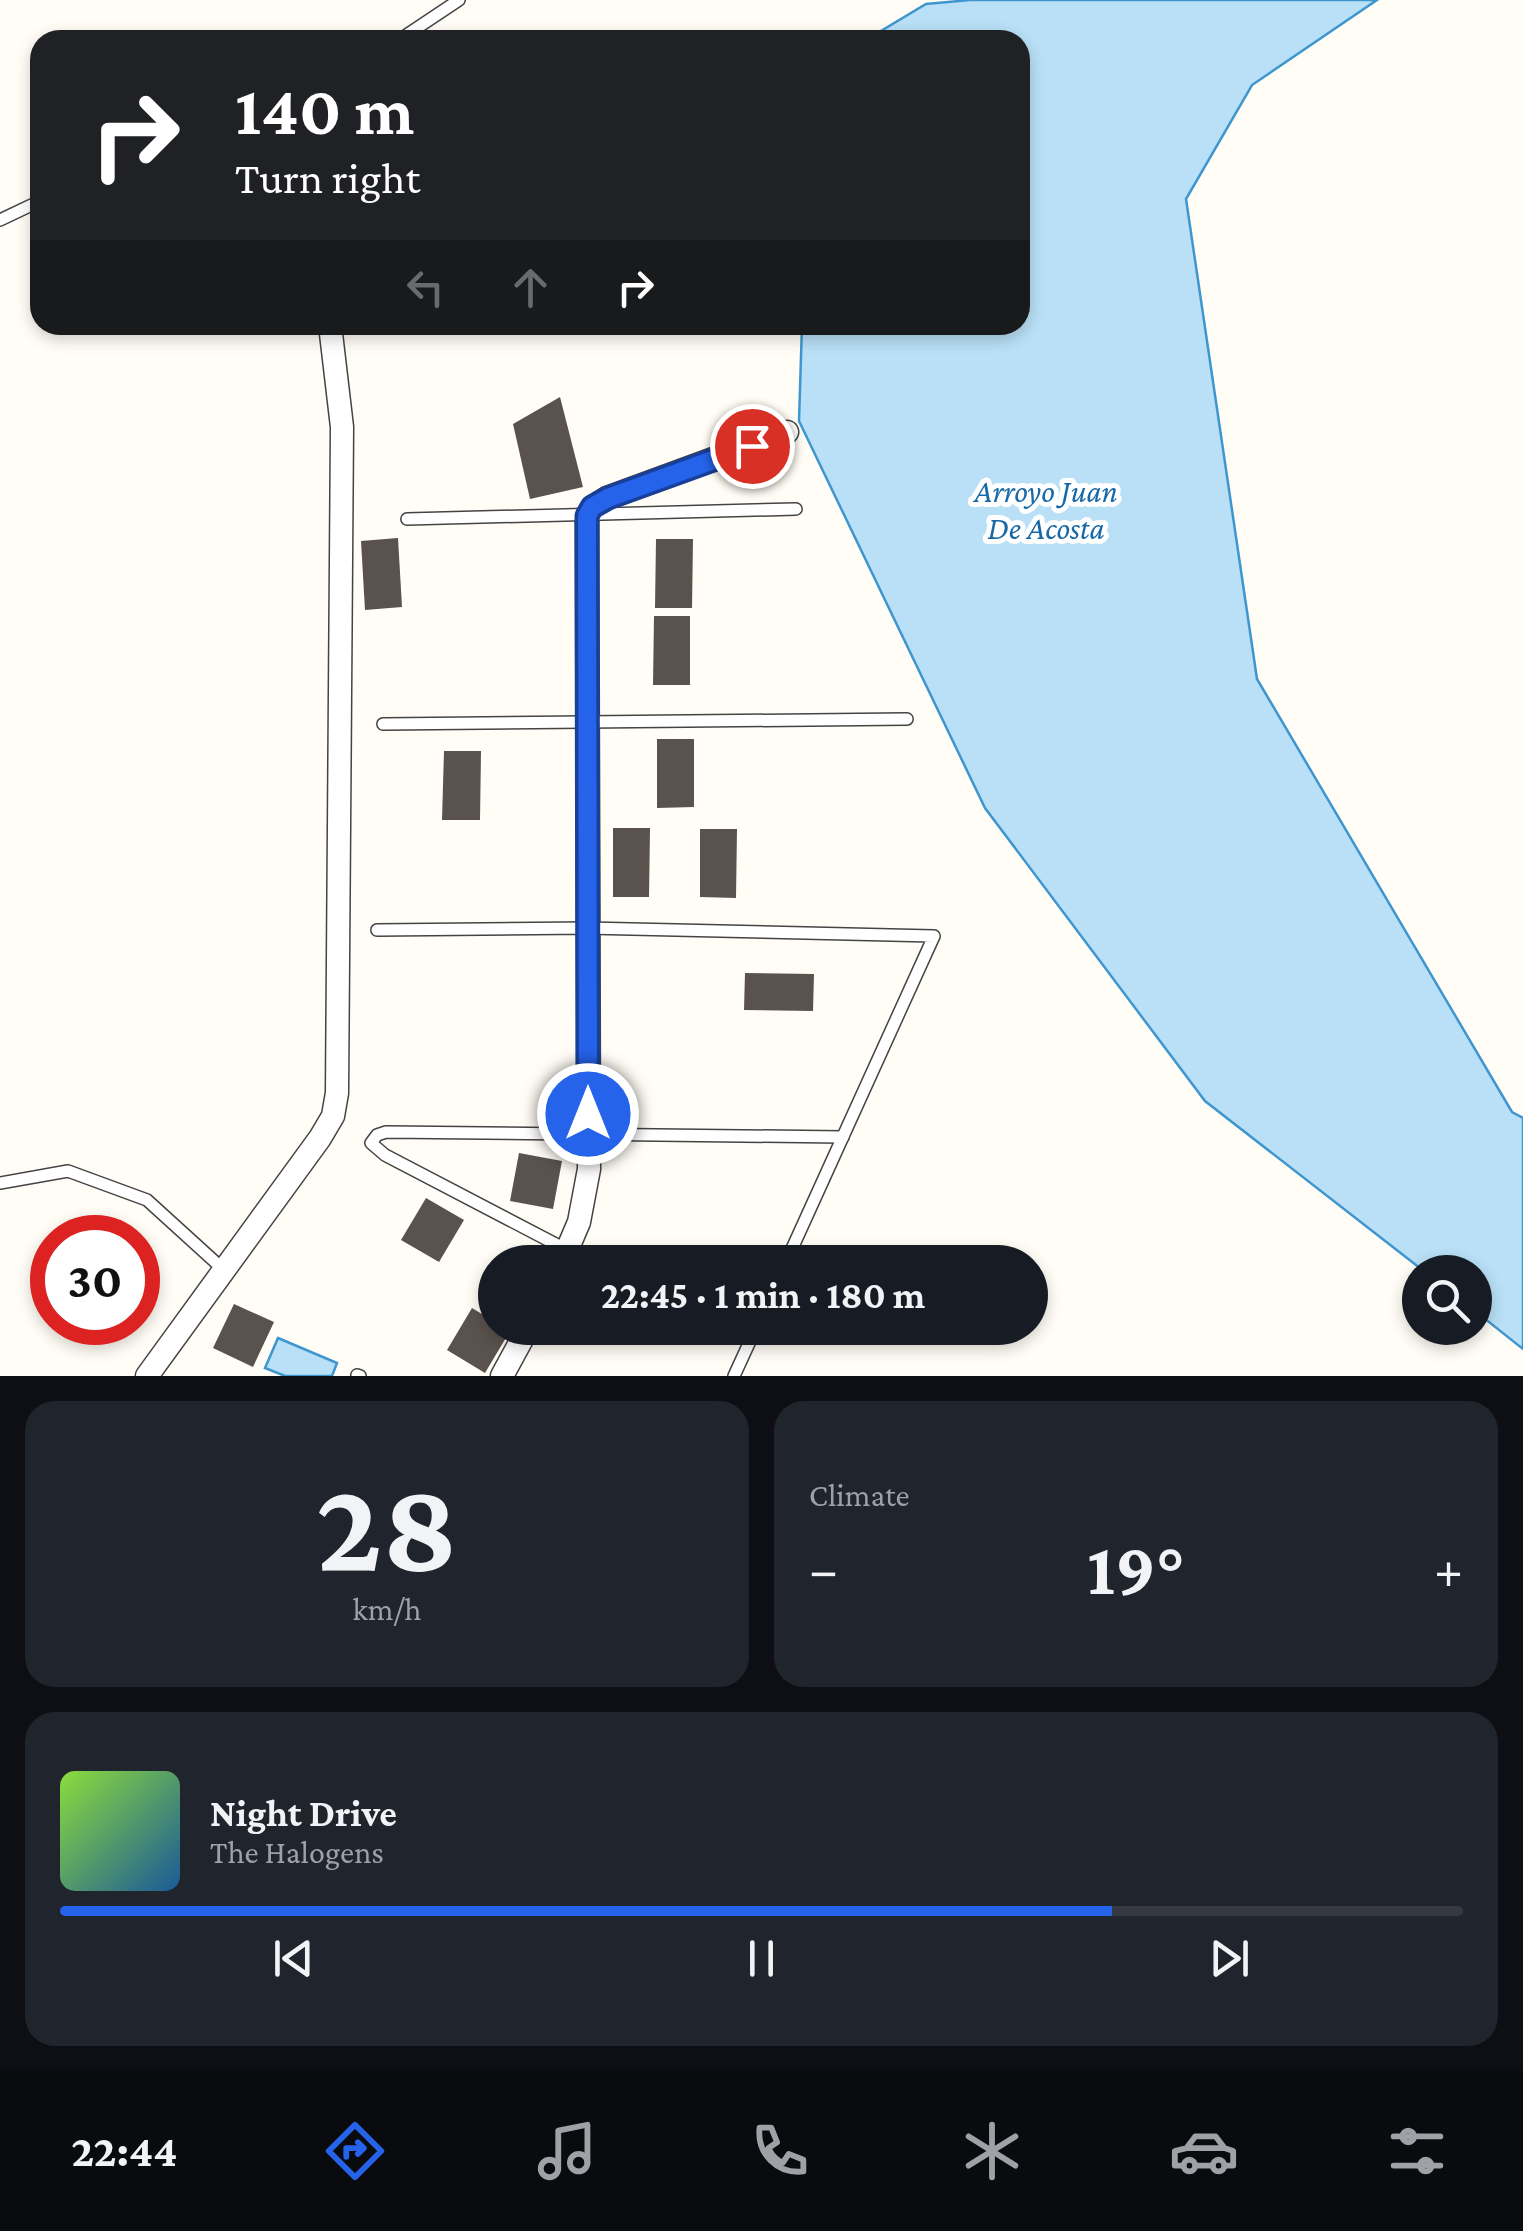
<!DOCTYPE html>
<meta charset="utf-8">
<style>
:root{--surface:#171b24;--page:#20242c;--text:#f1f3f6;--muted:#9ea1a6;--line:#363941;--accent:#2563eb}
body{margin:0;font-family:"Crimson Pro",serif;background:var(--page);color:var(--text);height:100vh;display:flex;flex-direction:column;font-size:38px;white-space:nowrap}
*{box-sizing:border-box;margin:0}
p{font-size:32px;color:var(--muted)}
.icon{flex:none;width:55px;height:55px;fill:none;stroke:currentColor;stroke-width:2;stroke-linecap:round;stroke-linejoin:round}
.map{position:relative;height:1376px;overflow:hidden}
.sheet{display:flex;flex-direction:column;gap:25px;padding:25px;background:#0d0f14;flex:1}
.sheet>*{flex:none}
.guide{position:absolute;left:30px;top:30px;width:1000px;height:305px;border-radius:30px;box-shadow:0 5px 15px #0003;background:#202124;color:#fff;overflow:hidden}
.buttons{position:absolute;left:1402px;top:1255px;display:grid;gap:20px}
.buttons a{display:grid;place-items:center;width:90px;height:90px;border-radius:50%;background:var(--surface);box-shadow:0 5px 15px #0003;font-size:50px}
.speed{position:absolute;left:30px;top:1215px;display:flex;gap:20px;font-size:50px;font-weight:700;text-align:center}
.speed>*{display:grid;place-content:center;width:130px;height:130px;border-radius:50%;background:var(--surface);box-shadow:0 5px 15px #0003;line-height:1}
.speed .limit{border:15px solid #d22;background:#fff;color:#111}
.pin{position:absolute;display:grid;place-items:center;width:85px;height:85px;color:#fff;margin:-42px;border:5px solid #fff;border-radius:50%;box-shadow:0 2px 10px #0007}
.me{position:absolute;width:110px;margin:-55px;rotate:0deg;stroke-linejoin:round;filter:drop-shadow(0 0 8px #0008)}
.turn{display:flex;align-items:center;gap:35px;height:210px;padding:0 40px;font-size:45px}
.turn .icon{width:130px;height:130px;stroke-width:2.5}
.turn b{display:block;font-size:70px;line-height:85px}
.lanes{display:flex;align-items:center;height:95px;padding:0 40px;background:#0003;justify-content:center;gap:50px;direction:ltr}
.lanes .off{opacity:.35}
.big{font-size:75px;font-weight:700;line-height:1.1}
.sheet .card{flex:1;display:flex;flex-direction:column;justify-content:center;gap:15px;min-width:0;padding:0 35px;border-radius:30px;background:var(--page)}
.sheet .dial{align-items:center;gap:0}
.dial b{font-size:130px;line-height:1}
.song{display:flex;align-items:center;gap:30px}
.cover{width:120px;height:120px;border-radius:15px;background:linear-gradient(135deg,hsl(90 70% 55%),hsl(210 70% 35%))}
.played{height:10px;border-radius:5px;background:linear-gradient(90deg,var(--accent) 75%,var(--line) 75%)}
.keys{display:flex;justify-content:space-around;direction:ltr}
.heat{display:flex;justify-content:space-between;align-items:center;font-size:55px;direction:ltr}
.sheet .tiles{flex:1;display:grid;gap:25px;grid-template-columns:1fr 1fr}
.card:last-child{grid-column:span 2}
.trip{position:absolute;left:478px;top:1245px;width:570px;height:100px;border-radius:50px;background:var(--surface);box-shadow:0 5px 15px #0003;font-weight:700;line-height:100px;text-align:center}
.menu{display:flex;height:160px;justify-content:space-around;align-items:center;background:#090b0e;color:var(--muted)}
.menu .icon{width:70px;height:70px}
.menu .selected{color:var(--accent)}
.menu b{font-size:45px;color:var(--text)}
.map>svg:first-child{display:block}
.water{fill:#b9e0f7;stroke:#3f96cf;stroke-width:2.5}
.building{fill:#5a524d}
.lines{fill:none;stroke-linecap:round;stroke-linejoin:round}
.service-casing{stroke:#444;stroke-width:14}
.minor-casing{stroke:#444;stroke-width:25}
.service{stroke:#fff;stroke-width:11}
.minor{stroke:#fff;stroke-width:22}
.route-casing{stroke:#184099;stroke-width:25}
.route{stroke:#2563eb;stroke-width:18}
.labels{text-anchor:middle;stroke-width:10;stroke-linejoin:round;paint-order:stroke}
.water-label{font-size:32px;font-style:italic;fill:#1768a6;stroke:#fff}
</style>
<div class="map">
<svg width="1523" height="1376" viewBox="0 0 1523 1376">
<rect width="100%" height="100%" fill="#fffdf5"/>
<g class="water">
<path d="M 970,0 L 1377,0 L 1252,85 L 1186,199 L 1257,679 L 1512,1112 L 1523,1118 L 1523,1349 L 1475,1311 L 1475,1272 L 1425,1272 L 1205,1101 L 985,808 L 799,421 L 802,325 L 1020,325 L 1020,40 L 866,40 L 926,4 Z"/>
<path d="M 278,1338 L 337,1363 L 332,1376 L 285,1376 L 265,1368 Z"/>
</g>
<g class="building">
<path d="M 560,397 L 583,487 L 530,499 L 513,424 Z"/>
<path d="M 398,538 L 402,607 L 365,610 L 361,541 Z"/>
<path d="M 656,539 L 693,539 L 692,608 L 655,608 Z"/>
<path d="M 654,616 L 690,616 L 690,685 L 653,685 Z"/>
<path d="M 657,739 L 694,739 L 694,807 L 657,808 Z"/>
<path d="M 444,751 L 481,751 L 480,820 L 442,820 Z"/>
<path d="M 613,828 L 650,828 L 649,897 L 613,897 Z"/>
<path d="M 700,829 L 737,829 L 736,898 L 700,897 Z"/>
<path d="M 745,973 L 814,974 L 813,1011 L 744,1010 Z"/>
<path d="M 519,1153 L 562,1161 L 553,1209 L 510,1201 Z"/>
<path d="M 426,1198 L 464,1220 L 439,1262 L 401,1240 Z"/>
<path d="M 234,1304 L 274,1322 L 253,1367 L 213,1348 Z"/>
<path d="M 472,1308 L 495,1322 L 495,1328 L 510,1331 L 485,1373 L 447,1350 Z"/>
</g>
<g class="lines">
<g class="service-casing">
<g id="service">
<path d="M 399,40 L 459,0"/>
<path d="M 0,220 L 40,201"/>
<path d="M 407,519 L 796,509"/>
<path d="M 383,724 L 907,719"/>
<path d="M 377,930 L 587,928 L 934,936 L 786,1262"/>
<path d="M 0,1183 L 68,1171 L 147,1200 L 224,1270"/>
<path d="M 567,1250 L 385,1155 L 371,1143 L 377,1135 L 386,1132 L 843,1137"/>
<path d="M 357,1375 L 360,1376"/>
<path d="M 734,1376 L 756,1328"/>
</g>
</g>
<g class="minor-casing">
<g id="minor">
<path d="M 562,1262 L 579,1222 L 589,1169 L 587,516 L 593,507 L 607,498 L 787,432"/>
<path d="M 147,1376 L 320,1138 L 333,1116 L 337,1093 L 342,427 L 330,325"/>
<path d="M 502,1376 L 528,1328"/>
</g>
</g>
<use href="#service" class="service"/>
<use href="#minor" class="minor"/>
</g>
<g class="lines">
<g class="route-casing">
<path id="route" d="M 588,1114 L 587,516 L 592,507 L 608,498 L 752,446"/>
</g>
<use href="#route" class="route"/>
</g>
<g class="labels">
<g class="water-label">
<text x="1046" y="502">Arroyo Juan<tspan x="1046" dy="37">De Acosta</tspan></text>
</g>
</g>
</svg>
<div class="buttons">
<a><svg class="icon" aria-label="search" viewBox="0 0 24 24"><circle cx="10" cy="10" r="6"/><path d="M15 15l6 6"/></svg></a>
</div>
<div class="speed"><div class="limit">30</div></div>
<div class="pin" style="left:752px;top:446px;background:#d93025"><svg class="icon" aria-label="arrive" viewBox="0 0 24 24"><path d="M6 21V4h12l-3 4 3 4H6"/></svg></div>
<svg class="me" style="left:588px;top:1114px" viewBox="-20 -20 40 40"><circle r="17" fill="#2563eb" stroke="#fff" stroke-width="3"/><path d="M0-11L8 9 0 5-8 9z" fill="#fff"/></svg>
<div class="trip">22:45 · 1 min · 180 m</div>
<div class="guide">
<div class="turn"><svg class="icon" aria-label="right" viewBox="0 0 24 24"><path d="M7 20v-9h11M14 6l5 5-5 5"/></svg><div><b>140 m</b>Turn right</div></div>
<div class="lanes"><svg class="icon off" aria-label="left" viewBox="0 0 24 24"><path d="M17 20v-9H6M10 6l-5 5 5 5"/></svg><svg class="icon off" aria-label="ahead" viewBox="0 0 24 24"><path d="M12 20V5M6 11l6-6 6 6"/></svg><svg class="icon" aria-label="right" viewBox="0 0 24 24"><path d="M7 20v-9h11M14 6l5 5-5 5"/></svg></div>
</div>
</div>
<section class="sheet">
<div class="tiles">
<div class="card dial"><b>28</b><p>km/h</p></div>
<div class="card"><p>Climate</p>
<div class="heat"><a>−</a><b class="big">19°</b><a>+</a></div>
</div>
<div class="card">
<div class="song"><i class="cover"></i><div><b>Night Drive</b><p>The Halogens</p></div></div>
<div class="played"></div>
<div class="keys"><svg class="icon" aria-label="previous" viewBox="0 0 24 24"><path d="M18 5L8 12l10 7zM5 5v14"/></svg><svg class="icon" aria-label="pause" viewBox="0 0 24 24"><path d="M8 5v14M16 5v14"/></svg><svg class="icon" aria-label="next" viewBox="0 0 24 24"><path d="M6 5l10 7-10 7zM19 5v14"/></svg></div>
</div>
</div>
</section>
<nav class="menu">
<b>22:44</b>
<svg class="icon selected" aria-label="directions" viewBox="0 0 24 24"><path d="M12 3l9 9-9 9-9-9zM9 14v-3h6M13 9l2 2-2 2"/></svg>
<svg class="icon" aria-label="music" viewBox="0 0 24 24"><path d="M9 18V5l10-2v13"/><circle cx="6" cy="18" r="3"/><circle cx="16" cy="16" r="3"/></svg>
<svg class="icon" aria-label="phone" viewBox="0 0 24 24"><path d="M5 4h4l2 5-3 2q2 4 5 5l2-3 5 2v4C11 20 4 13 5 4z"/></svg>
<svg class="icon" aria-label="climate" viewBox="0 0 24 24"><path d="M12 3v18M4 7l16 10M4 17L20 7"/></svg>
<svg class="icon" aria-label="car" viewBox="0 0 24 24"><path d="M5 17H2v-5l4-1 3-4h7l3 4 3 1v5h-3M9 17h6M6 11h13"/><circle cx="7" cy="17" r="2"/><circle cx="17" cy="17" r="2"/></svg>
<svg class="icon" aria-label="filters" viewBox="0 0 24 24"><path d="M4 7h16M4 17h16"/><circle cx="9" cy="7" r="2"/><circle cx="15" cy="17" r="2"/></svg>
</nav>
